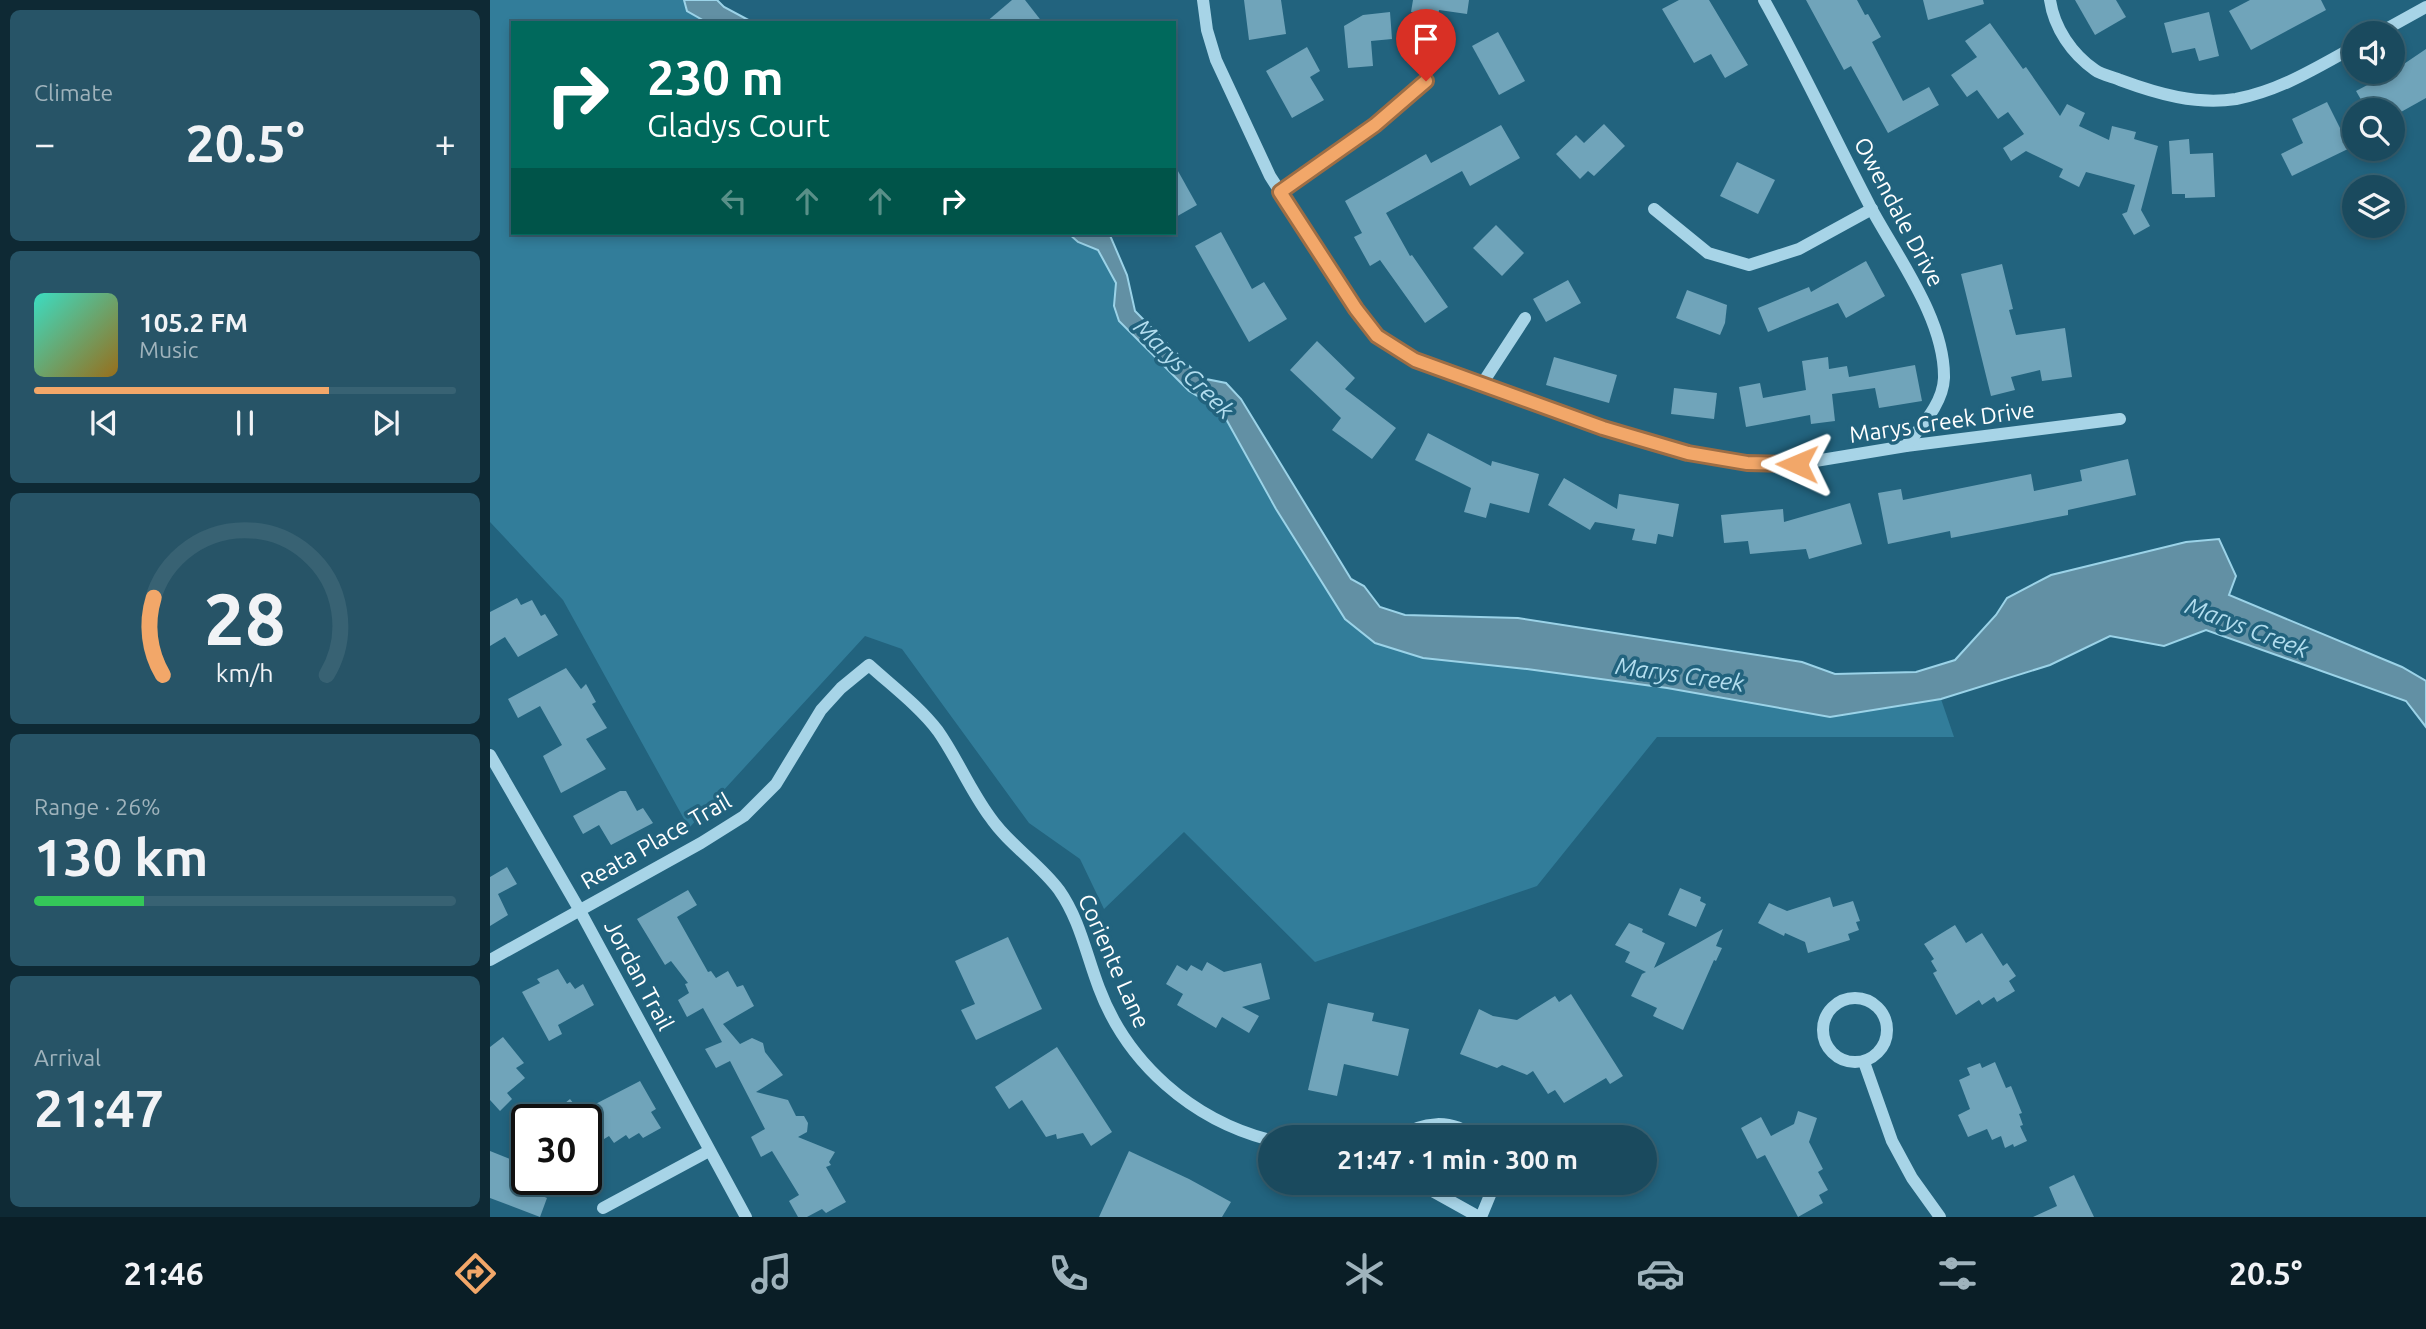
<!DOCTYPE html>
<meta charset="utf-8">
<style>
:root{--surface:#1a4a5e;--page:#275467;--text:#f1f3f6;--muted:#9fb3bc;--line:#386273;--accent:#f2a769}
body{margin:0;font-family:Ubuntu,sans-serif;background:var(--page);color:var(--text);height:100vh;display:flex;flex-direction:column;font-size:26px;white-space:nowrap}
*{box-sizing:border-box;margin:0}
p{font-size:23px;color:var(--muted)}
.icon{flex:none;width:38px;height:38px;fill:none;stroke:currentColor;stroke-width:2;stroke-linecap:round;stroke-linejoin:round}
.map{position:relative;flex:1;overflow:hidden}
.side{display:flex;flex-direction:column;gap:10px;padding:10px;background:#0e2934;width:490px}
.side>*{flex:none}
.banner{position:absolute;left:21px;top:21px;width:665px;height:214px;border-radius:0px;box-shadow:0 4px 10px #0003,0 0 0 2px var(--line);background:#00695c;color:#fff;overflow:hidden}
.tools{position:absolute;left:1852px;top:21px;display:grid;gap:14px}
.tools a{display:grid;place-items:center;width:63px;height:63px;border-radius:50%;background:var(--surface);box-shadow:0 4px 10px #0003,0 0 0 2px var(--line);font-size:35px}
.speed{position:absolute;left:21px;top:1104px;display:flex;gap:14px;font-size:35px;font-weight:700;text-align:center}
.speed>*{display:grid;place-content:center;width:91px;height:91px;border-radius:50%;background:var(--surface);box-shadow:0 4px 10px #0003,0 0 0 2px var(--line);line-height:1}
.speed .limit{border:4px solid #111;border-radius:10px;background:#fff;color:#111}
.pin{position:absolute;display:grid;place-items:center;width:60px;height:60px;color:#fff;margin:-72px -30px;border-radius:50% 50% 50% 0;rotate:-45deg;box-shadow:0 0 7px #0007}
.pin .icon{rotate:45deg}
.me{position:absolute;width:77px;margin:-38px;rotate:271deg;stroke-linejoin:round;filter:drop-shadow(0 0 5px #0008)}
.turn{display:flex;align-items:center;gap:24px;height:147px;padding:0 21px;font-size:32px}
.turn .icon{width:91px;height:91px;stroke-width:2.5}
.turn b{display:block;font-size:49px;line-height:60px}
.lanes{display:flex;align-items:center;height:66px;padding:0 21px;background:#0003;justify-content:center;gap:35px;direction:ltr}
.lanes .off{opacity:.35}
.big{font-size:52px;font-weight:700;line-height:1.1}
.side .tile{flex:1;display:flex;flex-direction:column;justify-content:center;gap:10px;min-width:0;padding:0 24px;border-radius:10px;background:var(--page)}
.side .dial{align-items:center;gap:0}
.dial svg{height:182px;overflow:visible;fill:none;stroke:var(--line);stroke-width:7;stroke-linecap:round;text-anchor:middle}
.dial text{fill:var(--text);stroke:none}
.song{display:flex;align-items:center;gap:21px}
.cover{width:84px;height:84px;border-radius:10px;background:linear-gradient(135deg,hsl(170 70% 55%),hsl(40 70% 35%))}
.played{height:7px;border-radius:4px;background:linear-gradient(90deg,var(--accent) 70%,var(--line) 70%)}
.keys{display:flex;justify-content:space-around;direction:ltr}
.heat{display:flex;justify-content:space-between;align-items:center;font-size:38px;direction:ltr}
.charge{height:10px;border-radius:5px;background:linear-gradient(90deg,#34c759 26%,var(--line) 0)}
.trip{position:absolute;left:768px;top:1125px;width:399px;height:70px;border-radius:35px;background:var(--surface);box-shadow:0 4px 10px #0003,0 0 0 2px var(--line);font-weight:700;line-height:70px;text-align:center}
.tabs{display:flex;height:112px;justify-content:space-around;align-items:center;background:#0a1e26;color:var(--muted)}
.tabs .icon{width:49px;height:49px}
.tabs .on{color:var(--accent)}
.tabs b{font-size:32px;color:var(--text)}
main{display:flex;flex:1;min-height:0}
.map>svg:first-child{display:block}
.green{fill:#327d9a}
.water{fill:#6290a4;stroke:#9bd3e8;stroke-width:2}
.building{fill:#70a4ba}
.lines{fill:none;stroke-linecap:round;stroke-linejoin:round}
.minor{stroke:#a7d4e7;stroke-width:12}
.route-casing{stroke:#9d6d44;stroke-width:18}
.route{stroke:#f2a769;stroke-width:12}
.labels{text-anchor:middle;stroke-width:7;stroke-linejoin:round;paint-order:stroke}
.street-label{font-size:23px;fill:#fff;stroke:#22637e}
.water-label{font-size:24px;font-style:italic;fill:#b2ddee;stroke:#22637e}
</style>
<main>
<section class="side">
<div class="tile"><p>Climate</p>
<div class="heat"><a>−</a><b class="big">20.5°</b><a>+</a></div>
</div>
<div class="tile">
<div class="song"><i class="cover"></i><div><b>105.2 FM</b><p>Music</p></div></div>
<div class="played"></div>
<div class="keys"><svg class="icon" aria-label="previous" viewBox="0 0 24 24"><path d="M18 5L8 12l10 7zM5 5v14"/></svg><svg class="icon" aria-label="pause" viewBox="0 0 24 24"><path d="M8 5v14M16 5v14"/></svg><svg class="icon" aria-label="next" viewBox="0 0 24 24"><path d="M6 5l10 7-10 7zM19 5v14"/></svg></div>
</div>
<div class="tile dial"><svg viewBox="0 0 100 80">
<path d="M14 69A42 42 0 1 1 86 69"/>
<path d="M14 69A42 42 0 0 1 10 35" stroke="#f2a769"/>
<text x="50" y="56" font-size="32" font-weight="700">28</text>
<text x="50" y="72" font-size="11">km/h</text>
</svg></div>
<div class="tile"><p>Range · 26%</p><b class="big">130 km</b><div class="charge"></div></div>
<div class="tile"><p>Arrival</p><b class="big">21:47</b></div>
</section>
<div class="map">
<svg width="1936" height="1217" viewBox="0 0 1936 1217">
<rect width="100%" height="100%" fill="#22637e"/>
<path class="green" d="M 0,0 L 194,0 L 197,11 L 218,23 L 23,23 L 23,233 L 578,233 L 588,242 L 608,249 L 626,283 L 624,306 L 629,321 L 699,391 L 731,410 L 786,509 L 855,619 L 885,643 L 933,658 L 1037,669 L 1177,688 L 1340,717 L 1451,699 L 1464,737 L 1167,737 L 1047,886 L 825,962 L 694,832 L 614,909 L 590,859 L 539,823 L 412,649 L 375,636 L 199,828 L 73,600 L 0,522 Z"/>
<g class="water">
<path d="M 194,0 L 227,0 L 234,7 L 264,23 L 218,23 L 197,11 Z"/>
<path d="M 578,233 L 619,233 L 637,275 L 645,311 L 711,378 L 736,383 L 751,399 L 861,579 L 874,586 L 890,607 L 915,615 L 1028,618 L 1312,662 L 1345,674 L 1426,672 L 1465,660 L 1506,615 L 1517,598 L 1561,575 L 1696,542 L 1729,539 L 1746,576 L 1739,595 L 1912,667 L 1936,681 L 1936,727 L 1916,701 L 1716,630 L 1674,646 L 1620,636 L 1560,665 L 1451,699 L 1340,717 L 1177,688 L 1037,669 L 933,658 L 885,643 L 855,619 L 786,509 L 731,410 L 699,391 L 629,321 L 624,306 L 626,283 L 608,250 L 588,242 Z"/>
</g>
<g class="building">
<path d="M 522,0 L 535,0 L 553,23 L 495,23 Z"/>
<path d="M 754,0 L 791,0 L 796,34 L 759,40 Z"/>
<path d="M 923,0 L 979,0 L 977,14 L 949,10 L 948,16 L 921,12 Z"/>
<path d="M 1189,0 L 1219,0 L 1258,65 L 1235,78 L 1221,54 L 1204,63 L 1172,9 Z"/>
<path d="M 1316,0 L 1367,0 L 1375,15 L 1378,14 L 1391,37 L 1382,42 L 1413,101 L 1439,87 L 1449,105 L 1398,133 L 1361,66 L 1354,70 Z"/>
<path d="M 1433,0 L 1493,0 L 1494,4 L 1438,20 Z"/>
<path d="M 1585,0 L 1626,0 L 1636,17 L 1605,35 Z"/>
<path d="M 1760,0 L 1831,0 L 1836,10 L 1761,50 L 1739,11 Z"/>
<path d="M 900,12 L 902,39 L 881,41 L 883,66 L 858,68 L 854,26 L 873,15 Z"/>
<path d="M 1719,12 L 1729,56 L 1709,61 L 1705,48 L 1682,53 L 1674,23 Z"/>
<path d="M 1500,23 L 1533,69 L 1536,67 L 1570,116 L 1577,104 L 1595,113 L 1589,126 L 1619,140 L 1622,126 L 1646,132 L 1644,139 L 1668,146 L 1651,210 L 1660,226 L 1644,235 L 1632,214 L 1637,212 L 1645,185 L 1596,172 L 1589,187 L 1569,177 L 1573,169 L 1536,151 L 1521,161 L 1513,148 L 1534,134 L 1518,112 L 1508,119 L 1487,90 L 1477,97 L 1461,75 L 1487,57 L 1475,41 Z"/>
<path d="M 1008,32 L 1035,81 L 1009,95 L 982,46 Z"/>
<path d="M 817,47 L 830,71 L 820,77 L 834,100 L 802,118 L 776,71 Z"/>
<path d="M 1936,49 L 1936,98 L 1902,117 L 1902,110 L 1877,110 L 1866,91 L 1902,72 Z"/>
<path d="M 1837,102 L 1860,148 L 1802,176 L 1791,154 L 1813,143 L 1802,119 Z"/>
<path d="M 1114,124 L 1135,146 L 1104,176 L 1098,171 L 1090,179 L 1066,154 L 1086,135 L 1094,143 Z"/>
<path d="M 1011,125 L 1030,158 L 980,186 L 972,171 L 896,213 L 920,256 L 922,255 L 958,307 L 935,323 L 890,260 L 880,266 L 864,237 L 872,233 L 855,201 L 936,154 L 941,163 Z"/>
<path d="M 1699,139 L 1700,154 L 1723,153 L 1725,197 L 1695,198 L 1695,194 L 1682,194 L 1679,141 Z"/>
<path d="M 1247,162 L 1285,180 L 1268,214 L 1230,196 Z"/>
<path d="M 684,164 L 707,205 L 684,218 Z"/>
<path d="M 1006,225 L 1034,253 L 1012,276 L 983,248 Z"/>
<path d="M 731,232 L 762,289 L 774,282 L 797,319 L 759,342 L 705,246 Z"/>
<path d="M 1376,261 L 1395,296 L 1356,318 L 1348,303 L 1278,332 L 1268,308 L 1319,287 L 1321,292 Z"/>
<path d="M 1512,264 L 1523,309 L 1519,310 L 1526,335 L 1575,328 L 1582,377 L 1552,381 L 1550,370 L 1521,377 L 1525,390 L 1501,396 L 1471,274 Z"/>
<path d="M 1078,280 L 1091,303 L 1056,322 L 1043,299 Z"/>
<path d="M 1197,290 L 1237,305 L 1235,323 L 1230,335 L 1186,318 Z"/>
<path d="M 827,341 L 865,378 L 855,389 L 906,428 L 882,459 L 842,430 L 851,418 L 800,370 Z"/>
<path d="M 1064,357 L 1127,375 L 1119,403 L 1056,385 Z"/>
<path d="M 1338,357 L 1339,369 L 1357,366 L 1359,377 L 1425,365 L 1432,401 L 1389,408 L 1385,388 L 1342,394 L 1345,421 L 1321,424 L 1320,415 L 1256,427 L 1249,387 L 1270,383 L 1273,398 L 1316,390 L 1312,361 Z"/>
<path d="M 1184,388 L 1227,393 L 1224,419 L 1181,414 Z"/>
<path d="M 938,433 L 1001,466 L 1002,461 L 1049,474 L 1039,513 L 1000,503 L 996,518 L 974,512 L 981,488 L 925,460 Z"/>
<path d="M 1638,459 L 1646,495 L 1578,510 L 1578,515 L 1461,538 L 1460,531 L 1398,544 L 1388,493 L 1411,489 L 1413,500 L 1541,474 L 1544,491 L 1592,481 L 1590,470 Z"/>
<path d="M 1074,478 L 1127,509 L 1129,494 L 1189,504 L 1183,537 L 1168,534 L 1166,544 L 1142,540 L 1145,529 L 1105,522 L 1100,530 L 1058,505 Z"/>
<path d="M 1360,503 L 1372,544 L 1319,559 L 1316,549 L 1260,554 L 1258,541 L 1234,543 L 1231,515 L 1293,509 L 1294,522 Z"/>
<path d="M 27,598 L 31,605 L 42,600 L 51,616 L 55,614 L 68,635 L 28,657 L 15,637 L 0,646 L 0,612 Z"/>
<path d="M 76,668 L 91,689 L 96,684 L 106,702 L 102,704 L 117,728 L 96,739 L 116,769 L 71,793 L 53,756 L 72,745 L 50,706 L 28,718 L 18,699 Z"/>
<path d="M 130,791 L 136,791 L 147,811 L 153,808 L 163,823 L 121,845 L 109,825 L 93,834 L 83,816 Z"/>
<path d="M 17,867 L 27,884 L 8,894 L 18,915 L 0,926 L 0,877 Z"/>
<path d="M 1190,888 L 1211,897 L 1210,901 L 1216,904 L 1206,927 L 1178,915 Z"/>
<path d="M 198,890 L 207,905 L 187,917 L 218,972 L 221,971 L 226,978 L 238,971 L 247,987 L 253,985 L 264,1006 L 233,1024 L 250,1044 L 262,1038 L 273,1043 L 275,1052 L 293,1075 L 266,1092 L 298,1100 L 306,1116 L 314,1116 L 318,1123 L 317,1132 L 308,1137 L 345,1152 L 339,1162 L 341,1165 L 336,1167 L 356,1202 L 336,1213 L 332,1209 L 317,1217 L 308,1217 L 299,1201 L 309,1195 L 282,1151 L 271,1157 L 261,1137 L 275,1129 L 240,1061 L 226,1068 L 215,1049 L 232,1042 L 213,1008 L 197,1017 L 188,1000 L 199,993 L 195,984 L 198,983 L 181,961 L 175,965 L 147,919 Z"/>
<path d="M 1340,897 L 1343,907 L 1363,901 L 1370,921 L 1366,922 L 1369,930 L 1358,934 L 1360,940 L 1318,953 L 1315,942 L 1295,933 L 1294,936 L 1268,923 L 1279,903 L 1297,911 Z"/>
<path d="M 1139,923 L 1153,929 L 1152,932 L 1175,943 L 1164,968 L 1233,929 L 1226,946 L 1232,948 L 1226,961 L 1224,960 L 1193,1030 L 1163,1016 L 1167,1008 L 1141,996 L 1152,974 L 1156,972 L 1135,962 L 1140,952 L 1125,945 Z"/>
<path d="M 1465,925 L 1476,943 L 1492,933 L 1513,966 L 1517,963 L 1526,976 L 1519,981 L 1525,991 L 1507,1002 L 1504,997 L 1492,1005 L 1489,1000 L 1466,1015 L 1443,973 L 1447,971 L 1441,961 L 1444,959 L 1434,944 Z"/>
<path d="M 518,937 L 552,1009 L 486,1040 L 471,1010 L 485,1004 L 465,961 Z"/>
<path d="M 717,962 L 734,972 L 771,963 L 780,999 L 752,1007 L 769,1016 L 759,1033 L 732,1017 L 726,1028 L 687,1005 L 693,994 L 676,984 L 687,965 L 697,971 L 701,965 L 712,971 Z"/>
<path d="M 68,969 L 77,984 L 80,982 L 85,989 L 93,984 L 104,1005 L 68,1025 L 72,1034 L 59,1041 L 32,992 L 50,983 L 47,979 Z"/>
<path d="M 1081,994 L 1133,1076 L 1120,1084 L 1116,1078 L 1074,1103 L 1065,1090 L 1058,1094 L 1043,1071 L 1037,1075 L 1012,1065 L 1007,1068 L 970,1054 L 989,1009 L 1003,1016 L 1027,1020 L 1065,996 L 1069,1002 Z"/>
<path d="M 838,1003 L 884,1013 L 882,1021 L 919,1029 L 908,1076 L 854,1064 L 847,1096 L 818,1090 Z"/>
<path d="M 13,1037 L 34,1063 L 26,1068 L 35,1078 L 17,1093 L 22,1099 L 10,1111 L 0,1100 L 0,1047 Z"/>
<path d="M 567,1047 L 622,1132 L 601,1146 L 593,1133 L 567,1139 L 566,1134 L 556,1137 L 532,1100 L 519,1109 L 505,1087 Z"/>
<path d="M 1505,1062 L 1516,1088 L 1521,1086 L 1532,1113 L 1529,1114 L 1533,1125 L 1530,1126 L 1537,1141 L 1524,1147 L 1523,1144 L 1515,1148 L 1511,1136 L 1502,1140 L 1497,1129 L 1478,1137 L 1468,1115 L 1480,1109 L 1469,1080 L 1480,1075 L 1477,1068 L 1490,1063 L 1492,1068 Z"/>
<path d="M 150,1081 L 166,1109 L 161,1112 L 171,1128 L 153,1138 L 149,1133 L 139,1139 L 136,1135 L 124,1143 L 119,1136 L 96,1150 L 96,1120 L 54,1120 L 80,1099 L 90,1112 Z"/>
<path d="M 1308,1111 L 1327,1118 L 1319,1142 L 1333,1169 L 1328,1172 L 1338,1190 L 1329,1195 L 1333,1203 L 1308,1217 L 1275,1155 L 1267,1159 L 1251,1128 L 1271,1117 L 1281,1136 L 1304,1124 Z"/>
<path d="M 0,1151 L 37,1166 L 37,1180 L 45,1180 L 41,1191 L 57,1198 L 50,1217 L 0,1198 Z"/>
<path d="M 639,1151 L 699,1179 L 741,1202 L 732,1217 L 609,1217 Z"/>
<path d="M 1584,1175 L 1604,1217 L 1543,1217 L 1567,1206 L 1559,1187 Z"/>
</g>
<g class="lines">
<g class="minor">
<path d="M 713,0 L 717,30 L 726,60 L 780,176 L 866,309 L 887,336 L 925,360 L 1113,428 L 1198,453 L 1257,463 L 1307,464 L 1416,446 L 1630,419"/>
<path d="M 1274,0 C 1312,68 1345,139 1381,208 C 1408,258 1455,320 1454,378 C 1453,404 1431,426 1416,446"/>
<path d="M 1560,0 C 1564,28 1582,54 1605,70 C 1612,75 1623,77 1630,80 C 1668,94 1706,105 1746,99 C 1789,91 1826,68 1864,47"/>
<path d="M 1889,33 L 1936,7"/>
<path d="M 791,192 L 885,125 L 936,81"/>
<path d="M 1164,209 L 1218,253 L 1259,265 L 1309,249 L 1382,209"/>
<path d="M 992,384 L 1035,318"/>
<path d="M 0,755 L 89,909 L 256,1217"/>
<path d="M 0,960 L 211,843 L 254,816 L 286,784 L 331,710 L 351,688 L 379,665 C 402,686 429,706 448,731 C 467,758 480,790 500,817 C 519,845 549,863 569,890 C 590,920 596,954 609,988 C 637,1063 702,1120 780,1140"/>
<circle cx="1365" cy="1030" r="32"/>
<path d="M 1374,1062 L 1402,1141 L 1422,1178 L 1450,1217"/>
<path d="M 908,1138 C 932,1121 962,1118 985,1138"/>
<path d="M 928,1183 L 989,1217"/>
<path d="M 113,1208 L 219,1151"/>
<path d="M 991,1217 L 1005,1183"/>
</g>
</g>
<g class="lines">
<g class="route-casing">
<path id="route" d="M 936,81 L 885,125 L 790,192 L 866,309 L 887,336 L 925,360 L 1113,428 L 1198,453 L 1257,463 L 1307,464"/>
</g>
<use href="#route" class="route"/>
</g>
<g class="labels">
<g class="street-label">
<text transform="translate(1409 212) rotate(62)" y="8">Owendale Drive</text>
<text transform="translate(1452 422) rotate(-8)" y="8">Marys Creek Drive</text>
<text transform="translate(166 841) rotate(-30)" y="8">Reata Place Trail</text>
<text transform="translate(624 961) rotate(66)" y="8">Coriente Lane</text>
<text transform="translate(149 975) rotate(62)" y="8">Jordan Trail</text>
</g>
<g class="water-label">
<text transform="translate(694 369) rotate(45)" y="8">Marys Creek</text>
<text transform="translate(1757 628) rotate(21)" y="8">Marys Creek</text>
<text transform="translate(1190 675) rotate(8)" y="8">Marys Creek</text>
</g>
</g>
</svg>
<div class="tools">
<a><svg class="icon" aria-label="sound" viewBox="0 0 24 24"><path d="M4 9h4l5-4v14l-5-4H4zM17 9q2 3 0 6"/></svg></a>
<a><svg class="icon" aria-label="search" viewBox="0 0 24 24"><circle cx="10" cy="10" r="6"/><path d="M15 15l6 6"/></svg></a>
<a><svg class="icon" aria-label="layers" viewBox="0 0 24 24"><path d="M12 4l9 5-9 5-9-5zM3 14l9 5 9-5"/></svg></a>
</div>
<div class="speed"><div class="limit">30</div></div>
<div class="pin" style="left:936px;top:81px;background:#d93025"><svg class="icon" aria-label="arrive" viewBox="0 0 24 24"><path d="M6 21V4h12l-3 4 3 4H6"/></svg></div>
<svg class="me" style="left:1307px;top:464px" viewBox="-20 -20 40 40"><path d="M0-17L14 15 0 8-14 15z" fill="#f2a769" stroke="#fff" stroke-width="4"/></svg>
<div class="trip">21:47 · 1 min · 300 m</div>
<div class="banner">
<div class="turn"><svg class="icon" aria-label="right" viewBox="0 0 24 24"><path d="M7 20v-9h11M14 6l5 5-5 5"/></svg><div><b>230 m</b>Gladys Court</div></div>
<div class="lanes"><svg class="icon off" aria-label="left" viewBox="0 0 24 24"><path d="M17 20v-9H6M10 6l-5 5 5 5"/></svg><svg class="icon off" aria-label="ahead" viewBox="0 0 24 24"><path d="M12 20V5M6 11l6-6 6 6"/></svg><svg class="icon off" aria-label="ahead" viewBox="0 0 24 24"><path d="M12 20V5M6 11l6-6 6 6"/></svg><svg class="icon" aria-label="right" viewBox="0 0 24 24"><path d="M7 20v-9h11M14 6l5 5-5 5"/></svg></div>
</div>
</div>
</main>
<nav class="tabs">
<b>21:46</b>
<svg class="icon on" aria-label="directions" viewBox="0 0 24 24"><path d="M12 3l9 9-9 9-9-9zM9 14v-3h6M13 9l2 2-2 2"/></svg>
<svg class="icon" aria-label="music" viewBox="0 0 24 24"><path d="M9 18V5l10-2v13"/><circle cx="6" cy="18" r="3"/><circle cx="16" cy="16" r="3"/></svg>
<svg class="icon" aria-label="phone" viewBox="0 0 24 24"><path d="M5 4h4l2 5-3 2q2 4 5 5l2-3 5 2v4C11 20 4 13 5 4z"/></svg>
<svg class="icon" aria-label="climate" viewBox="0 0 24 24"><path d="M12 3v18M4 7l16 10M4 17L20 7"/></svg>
<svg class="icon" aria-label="car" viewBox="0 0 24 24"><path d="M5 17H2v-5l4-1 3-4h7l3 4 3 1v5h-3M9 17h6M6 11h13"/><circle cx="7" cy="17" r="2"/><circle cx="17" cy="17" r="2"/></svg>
<svg class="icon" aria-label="filters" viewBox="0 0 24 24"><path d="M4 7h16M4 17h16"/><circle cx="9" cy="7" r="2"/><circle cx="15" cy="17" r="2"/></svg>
<b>20.5°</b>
</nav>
